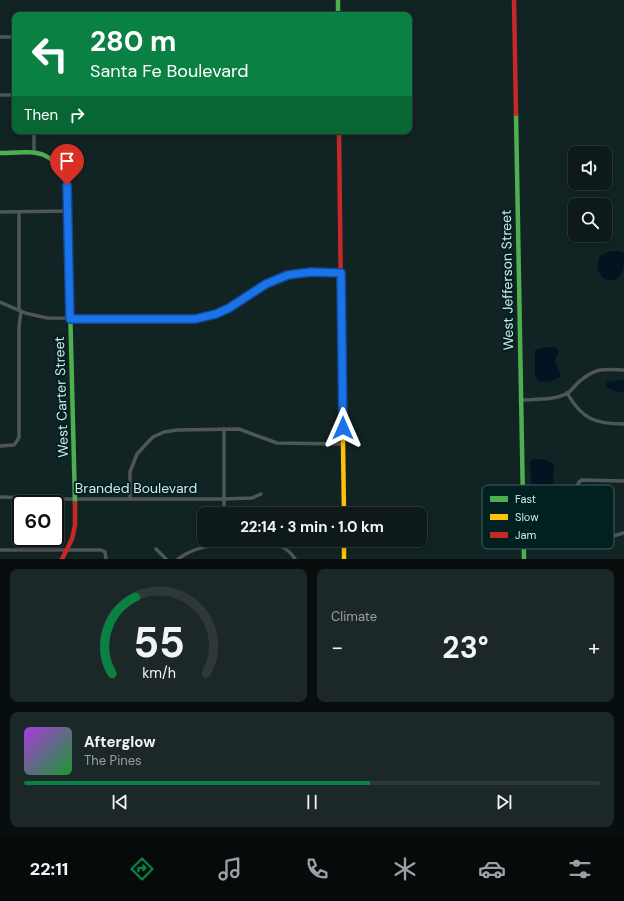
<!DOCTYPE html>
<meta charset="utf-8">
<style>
:root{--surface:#0e1a1a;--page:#1c2727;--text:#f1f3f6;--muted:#9ba1a2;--line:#2e3839;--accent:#0b8043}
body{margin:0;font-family:"DM Sans",sans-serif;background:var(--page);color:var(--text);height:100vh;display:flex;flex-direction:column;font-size:15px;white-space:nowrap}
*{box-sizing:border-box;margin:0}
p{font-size:13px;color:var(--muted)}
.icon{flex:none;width:22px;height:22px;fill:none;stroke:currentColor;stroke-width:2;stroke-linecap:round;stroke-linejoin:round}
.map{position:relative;height:559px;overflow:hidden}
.sheet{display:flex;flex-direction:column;gap:10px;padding:10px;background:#080e0e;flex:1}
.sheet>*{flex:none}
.guide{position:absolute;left:12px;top:12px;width:400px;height:122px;border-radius:8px;box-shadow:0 2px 6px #0003,0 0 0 1px var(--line);background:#0b8043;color:#fff;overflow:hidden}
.fabs{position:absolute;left:568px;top:146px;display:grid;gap:8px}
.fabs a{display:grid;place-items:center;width:44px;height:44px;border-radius:8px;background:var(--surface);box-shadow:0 2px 6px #0003,0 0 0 1px var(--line);font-size:20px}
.speed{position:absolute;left:12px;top:495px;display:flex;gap:8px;font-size:20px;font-weight:700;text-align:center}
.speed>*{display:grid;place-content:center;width:52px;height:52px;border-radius:50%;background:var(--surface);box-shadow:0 2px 6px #0003,0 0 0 1px var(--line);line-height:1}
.speed .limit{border:2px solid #111;border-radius:6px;background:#fff;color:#111}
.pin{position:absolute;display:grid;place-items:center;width:34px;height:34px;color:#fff;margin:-41px -17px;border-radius:50% 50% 50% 0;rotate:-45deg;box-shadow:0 0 4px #0007}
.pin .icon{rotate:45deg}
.me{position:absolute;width:44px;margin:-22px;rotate:0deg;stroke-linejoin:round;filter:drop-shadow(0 0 3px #0008)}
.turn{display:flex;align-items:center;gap:14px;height:84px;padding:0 12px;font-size:18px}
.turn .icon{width:52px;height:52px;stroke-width:2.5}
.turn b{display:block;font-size:28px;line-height:34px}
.then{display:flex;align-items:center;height:38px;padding:0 12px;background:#0003;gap:8px;font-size:15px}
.big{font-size:30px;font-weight:700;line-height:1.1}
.sheet .widget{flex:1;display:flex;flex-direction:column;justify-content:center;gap:6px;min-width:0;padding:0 14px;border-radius:8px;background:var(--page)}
.sheet .dial{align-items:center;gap:0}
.dial svg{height:104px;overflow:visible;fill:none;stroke:var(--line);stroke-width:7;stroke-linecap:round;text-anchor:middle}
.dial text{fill:var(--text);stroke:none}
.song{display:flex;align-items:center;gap:12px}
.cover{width:48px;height:48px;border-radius:6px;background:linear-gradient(135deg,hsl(280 70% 55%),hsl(130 70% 35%))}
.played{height:4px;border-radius:2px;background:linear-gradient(90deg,var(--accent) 60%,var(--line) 60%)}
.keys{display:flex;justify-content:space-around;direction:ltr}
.heat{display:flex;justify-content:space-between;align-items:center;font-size:22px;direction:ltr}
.sheet .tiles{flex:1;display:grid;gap:10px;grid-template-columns:1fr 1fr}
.widget:last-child{grid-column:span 2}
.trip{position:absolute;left:197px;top:507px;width:230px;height:40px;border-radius:8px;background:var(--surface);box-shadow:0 2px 6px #0003,0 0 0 1px var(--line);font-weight:700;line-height:40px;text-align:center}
.dock{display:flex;height:64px;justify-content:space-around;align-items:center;background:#060a0a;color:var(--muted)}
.dock .icon{width:28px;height:28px}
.dock .selected{color:var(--accent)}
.dock b{font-size:18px;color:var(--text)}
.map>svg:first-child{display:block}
.water{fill:#021322}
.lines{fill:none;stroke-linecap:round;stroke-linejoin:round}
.street{stroke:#4f5656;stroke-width:3.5}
.fast{stroke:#4caf50;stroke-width:4.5}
.slow{stroke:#ffc107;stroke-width:4.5}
.jam{stroke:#c62828;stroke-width:4.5}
.route-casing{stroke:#114b97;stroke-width:10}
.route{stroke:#1a73e8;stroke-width:7}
.labels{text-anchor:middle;stroke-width:4;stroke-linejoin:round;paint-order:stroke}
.street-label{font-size:14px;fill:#d6e7e7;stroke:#012121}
.key{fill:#012121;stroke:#415c5c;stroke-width:1}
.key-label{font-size:11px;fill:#d6e7e7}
</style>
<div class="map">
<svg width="624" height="559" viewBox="0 0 624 559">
<rect width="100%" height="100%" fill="#122323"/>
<g class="water">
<path d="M 616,251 L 620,251 L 624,253 C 624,267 624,284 605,279 C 597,274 594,260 603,254 C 607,252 611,251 616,251 Z"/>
<path d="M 552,347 L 557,348 L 559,351 C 558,354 556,357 555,360 C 555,366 561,370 560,376 C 555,382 546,382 539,381 L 536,378 L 535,375 L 535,350 L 542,348 Z"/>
<path d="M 624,380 L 624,392 C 617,391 610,392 606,385 L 607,382 Z"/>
<path d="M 533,459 C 541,459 549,459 554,465 L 553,483 L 548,498 L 547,512 L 544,514 L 536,512 L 533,507 L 530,462 Z"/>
</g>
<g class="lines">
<g class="street">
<path d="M 0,37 L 15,37"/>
<path d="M 0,95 L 15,95"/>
<path d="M 34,153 L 34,131"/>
<path d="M 0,212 L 68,211"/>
<path d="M 0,302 L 25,313 L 47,318 L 195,319 C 207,317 219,314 230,307 C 245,298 258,286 274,280 C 296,271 318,273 341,273"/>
<path d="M 19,310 L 19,212"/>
<path d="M 567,393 C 582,419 595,424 624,424"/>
<path d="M 520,400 C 536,399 556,401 569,392 C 573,389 576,384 580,381 C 597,367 604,369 624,370"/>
<path d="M 224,429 L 224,514"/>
<path d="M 0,446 L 14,445 L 17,441 L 19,437 L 19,327 L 21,311"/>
<path d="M 0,497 L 62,499 L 224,499 L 252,498 L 261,494"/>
<path d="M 130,499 L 130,472 L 137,454 L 149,441 L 153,437 L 164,432 L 177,430 L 239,429 L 277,443 L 343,444"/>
<path d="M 523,541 L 552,541 L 562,543"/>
<path d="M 575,545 L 576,488 L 579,482 L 582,480 L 624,481"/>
<path d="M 523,546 L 551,546 L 563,544 L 581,545 L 624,533"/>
<path d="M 156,549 L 166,559"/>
<path d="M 0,550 L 101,550 L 105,552 L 106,559"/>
<path d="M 178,559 C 205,538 247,545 280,546 C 287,549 291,552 295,559"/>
</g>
<g class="fast">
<path d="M 338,0 L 338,15"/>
<path d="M 516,114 L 524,559"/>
<path d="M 0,153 C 35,152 54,147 67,185 L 75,503"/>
</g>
<g class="slow">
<path d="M 341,301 L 344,514"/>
<path d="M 344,540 L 344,559"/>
</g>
<g class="jam">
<path d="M 514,0 L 516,114"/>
<path d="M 339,131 L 341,301"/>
<path d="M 62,559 L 72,539 L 75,525 L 75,503"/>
</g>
</g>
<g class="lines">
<g class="route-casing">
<path id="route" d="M 67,185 L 70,319 L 195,319 L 216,314 L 229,308 L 266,284 L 288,275 L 311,272 L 341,273 L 343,428"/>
</g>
<use href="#route" class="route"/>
</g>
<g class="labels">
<g class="street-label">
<text transform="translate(507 280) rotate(-91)" y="5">West Jefferson Street</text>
<text transform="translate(61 397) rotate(-92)" y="5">West Carter Street</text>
<text x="136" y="493">Branded Boulevard</text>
</g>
</g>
<rect x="482" y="485" width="132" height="64" rx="6" class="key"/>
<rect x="490" y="496" width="18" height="6" fill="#4caf50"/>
<rect x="490" y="514" width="18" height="6" fill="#ffc107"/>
<rect x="490" y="532" width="18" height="6" fill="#c62828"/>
<g class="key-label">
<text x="515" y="503">Fast</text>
<text x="515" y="521">Slow</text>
<text x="515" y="539">Jam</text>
</g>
</svg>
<div class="fabs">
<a><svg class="icon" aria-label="sound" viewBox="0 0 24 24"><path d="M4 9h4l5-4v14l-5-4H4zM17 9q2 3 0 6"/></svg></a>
<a><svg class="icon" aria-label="search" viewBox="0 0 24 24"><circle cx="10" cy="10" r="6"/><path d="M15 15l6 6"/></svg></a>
</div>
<div class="speed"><div class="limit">60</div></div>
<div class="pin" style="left:67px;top:185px;background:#d93025"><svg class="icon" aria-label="arrive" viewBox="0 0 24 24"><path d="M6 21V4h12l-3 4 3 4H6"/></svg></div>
<svg class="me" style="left:343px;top:428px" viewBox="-20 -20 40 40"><path d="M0-17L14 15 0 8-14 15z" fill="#1a73e8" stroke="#fff" stroke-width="4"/></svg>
<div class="trip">22:14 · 3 min · 1.0 km</div>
<div class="guide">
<div class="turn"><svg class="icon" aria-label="left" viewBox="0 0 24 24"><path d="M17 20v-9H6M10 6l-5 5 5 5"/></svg><div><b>280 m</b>Santa Fe Boulevard</div></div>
<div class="then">Then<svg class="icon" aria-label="right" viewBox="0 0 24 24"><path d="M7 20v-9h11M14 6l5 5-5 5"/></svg></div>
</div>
</div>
<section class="sheet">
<div class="tiles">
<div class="widget dial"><svg viewBox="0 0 100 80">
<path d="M14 69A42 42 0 1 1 86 69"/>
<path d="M14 69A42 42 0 0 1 32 10" stroke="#0b8043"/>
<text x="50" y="56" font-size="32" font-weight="700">55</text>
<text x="50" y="72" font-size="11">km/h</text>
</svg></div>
<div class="widget"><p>Climate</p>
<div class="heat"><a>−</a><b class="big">23°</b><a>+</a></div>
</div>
<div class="widget">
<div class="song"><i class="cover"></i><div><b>Afterglow</b><p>The Pines</p></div></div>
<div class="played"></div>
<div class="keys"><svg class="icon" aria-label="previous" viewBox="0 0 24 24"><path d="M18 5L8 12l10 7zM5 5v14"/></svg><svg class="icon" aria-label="pause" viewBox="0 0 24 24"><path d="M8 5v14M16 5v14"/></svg><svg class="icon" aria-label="next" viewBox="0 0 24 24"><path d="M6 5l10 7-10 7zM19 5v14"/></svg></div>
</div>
</div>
</section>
<nav class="dock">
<b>22:11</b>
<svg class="icon selected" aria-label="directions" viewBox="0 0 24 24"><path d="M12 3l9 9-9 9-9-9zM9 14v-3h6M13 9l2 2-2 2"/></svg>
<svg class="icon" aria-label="music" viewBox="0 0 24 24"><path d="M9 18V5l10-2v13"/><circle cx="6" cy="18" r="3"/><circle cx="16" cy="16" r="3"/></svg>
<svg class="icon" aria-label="phone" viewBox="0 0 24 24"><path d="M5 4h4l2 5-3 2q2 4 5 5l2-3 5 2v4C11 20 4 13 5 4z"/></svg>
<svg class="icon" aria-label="climate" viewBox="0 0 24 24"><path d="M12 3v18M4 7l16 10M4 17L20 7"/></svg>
<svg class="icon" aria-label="car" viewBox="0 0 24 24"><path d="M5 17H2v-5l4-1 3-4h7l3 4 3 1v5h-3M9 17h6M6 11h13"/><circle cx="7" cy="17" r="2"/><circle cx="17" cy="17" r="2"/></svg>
<svg class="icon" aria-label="filters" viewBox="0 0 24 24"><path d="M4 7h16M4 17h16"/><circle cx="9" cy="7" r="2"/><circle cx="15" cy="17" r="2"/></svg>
</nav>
